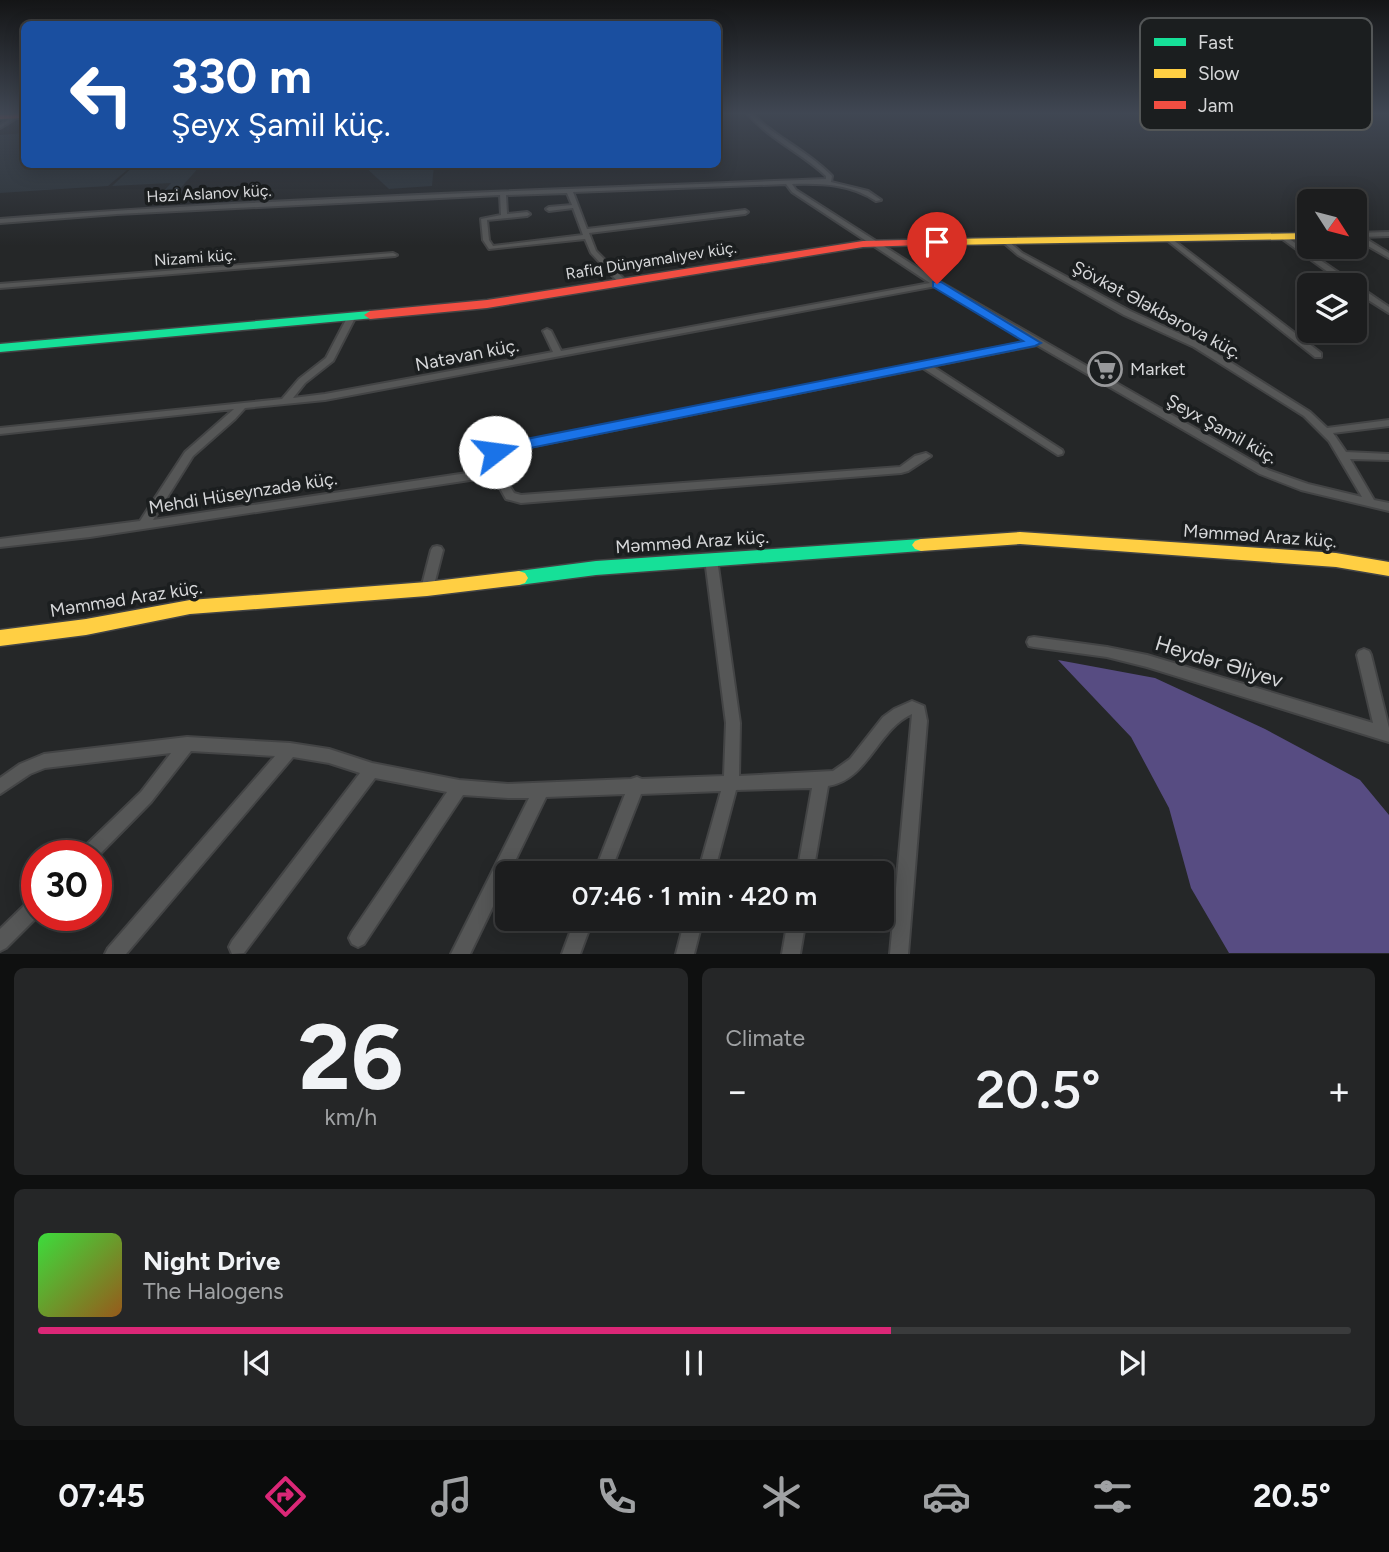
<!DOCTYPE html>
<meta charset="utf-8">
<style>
:root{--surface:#1c1d1e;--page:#252627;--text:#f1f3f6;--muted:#a0a2a4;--line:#3a3b3c;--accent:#db2777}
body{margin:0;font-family:Figtree,sans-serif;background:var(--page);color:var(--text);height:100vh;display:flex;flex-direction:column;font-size:26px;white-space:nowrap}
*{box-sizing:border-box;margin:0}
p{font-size:23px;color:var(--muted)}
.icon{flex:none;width:38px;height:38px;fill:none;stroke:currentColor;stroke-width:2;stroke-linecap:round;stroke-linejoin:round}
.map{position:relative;height:954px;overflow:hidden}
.sheet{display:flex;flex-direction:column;gap:14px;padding:14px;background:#0f1010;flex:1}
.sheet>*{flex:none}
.hud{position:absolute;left:21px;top:21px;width:700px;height:147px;border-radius:10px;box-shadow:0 4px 18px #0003,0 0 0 2px var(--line);background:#1a4fa0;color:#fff;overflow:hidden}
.needle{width:46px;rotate:126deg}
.tools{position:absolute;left:1297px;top:189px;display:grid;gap:14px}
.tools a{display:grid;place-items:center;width:70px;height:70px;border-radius:10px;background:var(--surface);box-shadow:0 4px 18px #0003,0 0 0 2px var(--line);font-size:35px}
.speed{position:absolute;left:21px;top:840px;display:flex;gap:14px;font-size:35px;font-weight:700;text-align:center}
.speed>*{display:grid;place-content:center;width:91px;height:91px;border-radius:50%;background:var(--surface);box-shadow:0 4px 18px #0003,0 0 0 2px var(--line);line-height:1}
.speed .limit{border:10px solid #d22;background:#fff;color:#111}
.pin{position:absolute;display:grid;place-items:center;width:60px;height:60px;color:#fff;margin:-72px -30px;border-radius:50% 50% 50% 0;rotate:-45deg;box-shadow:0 0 7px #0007}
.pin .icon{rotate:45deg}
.me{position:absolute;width:77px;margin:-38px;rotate:75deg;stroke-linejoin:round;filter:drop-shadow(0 0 5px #0008)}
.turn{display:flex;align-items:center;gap:24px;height:147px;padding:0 35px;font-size:32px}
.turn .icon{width:91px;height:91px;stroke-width:2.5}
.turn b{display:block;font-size:49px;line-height:60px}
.big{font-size:52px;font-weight:600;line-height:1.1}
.sheet .tile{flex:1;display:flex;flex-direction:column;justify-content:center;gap:10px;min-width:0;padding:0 24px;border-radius:10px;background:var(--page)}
.sheet .dial{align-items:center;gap:0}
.dial b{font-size:91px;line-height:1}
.song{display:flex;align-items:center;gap:21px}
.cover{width:84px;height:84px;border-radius:10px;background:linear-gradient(135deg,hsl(120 70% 55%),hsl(30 70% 35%))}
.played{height:7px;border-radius:4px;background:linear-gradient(90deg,var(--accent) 65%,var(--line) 65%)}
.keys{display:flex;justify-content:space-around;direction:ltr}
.heat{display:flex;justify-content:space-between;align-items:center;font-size:38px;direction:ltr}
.sheet .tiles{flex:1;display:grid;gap:14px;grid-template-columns:1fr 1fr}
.tile:last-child{grid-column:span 2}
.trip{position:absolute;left:495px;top:861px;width:399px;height:70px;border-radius:10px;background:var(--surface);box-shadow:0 4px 18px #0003,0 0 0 2px var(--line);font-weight:600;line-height:70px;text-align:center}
.tabs{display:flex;height:112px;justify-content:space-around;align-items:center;background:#0b0c0c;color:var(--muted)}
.tabs .icon{width:49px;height:49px}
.tabs .current{color:var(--accent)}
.tabs b{font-size:32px;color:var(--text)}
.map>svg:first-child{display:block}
.built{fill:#2c3338}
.water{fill:#574c82}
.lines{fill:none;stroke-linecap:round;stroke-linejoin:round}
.street-casing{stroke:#434445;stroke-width:4}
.fast-casing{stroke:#434445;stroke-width:3}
.slow-casing{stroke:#434445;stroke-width:3}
.jam-casing{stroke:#434445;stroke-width:3}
.street{fill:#565757;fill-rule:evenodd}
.fast{fill:#16e098;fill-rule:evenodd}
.slow{fill:#ffcf43;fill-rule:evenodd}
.jam{fill:#f24e42;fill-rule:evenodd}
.route{fill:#1a73e8;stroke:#114b97;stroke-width:2}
.labels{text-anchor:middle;stroke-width:7;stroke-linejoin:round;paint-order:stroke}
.far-street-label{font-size:16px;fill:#d6d7d9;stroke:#1b1e1f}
.street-label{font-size:18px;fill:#d6d7d9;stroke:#1b1e1f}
.poi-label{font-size:18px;fill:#d6d7d9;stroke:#1b1e1f;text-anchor:start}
.near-street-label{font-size:21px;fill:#d6d7d9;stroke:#1b1e1f}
.key{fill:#1b1e1f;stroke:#535657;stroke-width:2}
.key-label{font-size:19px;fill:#d6d7d9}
</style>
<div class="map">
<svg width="1389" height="954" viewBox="0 0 1389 954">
<rect width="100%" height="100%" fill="#252728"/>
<g class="built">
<path d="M 1139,113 L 1226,113 L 1242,120 L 1160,124 Z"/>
<path d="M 24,133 L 24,164 L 133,165 L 108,186 L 0,193 L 0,135 Z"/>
<path d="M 136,164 L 201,164 L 201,165 L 169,201 L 154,202 L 171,183 L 112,186 Z"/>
<path d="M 363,165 L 434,165 L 432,186 L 389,189 Z"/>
</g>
<path class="water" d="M 1058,660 L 1155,678 L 1265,729 L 1360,780 L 1389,815 L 1389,953 L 1229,953 L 1191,888 L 1169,808 L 1131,737 Z"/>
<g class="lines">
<g class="street-casing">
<g id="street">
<path d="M 747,113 L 751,113 C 775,137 808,151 832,176 L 831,182 L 868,191 L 881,200 L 876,201 C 851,184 822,183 792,184 L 796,190 L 940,282 L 1268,470 L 1308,484 L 1362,497 L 1329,441 L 1304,416 L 1194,347 L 1124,315 L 1018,255 L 1004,243 L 1004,241 L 1008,241 L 1022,253 L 1130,311 L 1200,343 L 1310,412 L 1327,428 L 1389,420 L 1389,426 L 1333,433 L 1346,452 L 1389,454 L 1389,460 L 1350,459 L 1374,500 L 1389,503 L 1389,511 L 1301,490 L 1260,474 L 1037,345 L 932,366 L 1062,450 L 1063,452 L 1062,454 L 1058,455 L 923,368 L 504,452 L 497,458 L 497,472 L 504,477 L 514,493 L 521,495 L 900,467 L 915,456 L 926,453 L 931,456 L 908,471 L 901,473 L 521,503 L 506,499 L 496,481 L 490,477 L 90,537 L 0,547 L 0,539 L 140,521 L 185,452 L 234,409 L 0,434 L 0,428 L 282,399 L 299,379 L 326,358 L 348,316 L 354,316 L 355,318 L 333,361 L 305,383 L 293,398 L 325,394 L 553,352 L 543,331 L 547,329 L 551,331 L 561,351 L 930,283 L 792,192 L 786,184 L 573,192 L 587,229 L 745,210 L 748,212 L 745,214 L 589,233 L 596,251 L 627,282 L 623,284 L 620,284 L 591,253 L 585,239 L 489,249 L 483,240 L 481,219 L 501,215 L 500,195 L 117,214 L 0,223 L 0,219 C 275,198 551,190 826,179 L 826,176 C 802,153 769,139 747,113 ZM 567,193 L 572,205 L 549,207 L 546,209 L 549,211 L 573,208 L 583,235 L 493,246 L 489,240 L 487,220 L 527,216 L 530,214 L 527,212 L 507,214 L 506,195 ZM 936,286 L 1031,341 L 501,446 L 497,447 L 487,457 L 487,470 L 153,520 L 193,456 L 235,419 L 245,408 L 325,400 Z"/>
<path d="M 14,116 L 18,117 L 0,128 L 0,125 Z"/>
<path d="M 1389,232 L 1389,236 L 1363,237 L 1389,253 L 1389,258 L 1354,238 L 1354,233 Z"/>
<path d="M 1281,236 L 1285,236 L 1389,307 L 1389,313 L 1354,291 L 1354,285 L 1346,285 L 1281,238 Z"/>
<path d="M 1168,239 L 1172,239 L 1321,353 L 1321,357 L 1315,357 L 1168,241 Z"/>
<path d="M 393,253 L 397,255 L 395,256 L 0,288 L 0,284 Z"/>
<path d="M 437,546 L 441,547 L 443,550 L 433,589 L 431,592 L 427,594 L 423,592 L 421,589 L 431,550 L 433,547 Z"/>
<path d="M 711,555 L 715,556 L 717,559 L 740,723 L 739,776 L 833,771 L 850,759 L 883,717 L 894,709 L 912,701 L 924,706 L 927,721 L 908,954 L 890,954 L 912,714 C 877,730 868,780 828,786 L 813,873 L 797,873 L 812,788 L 736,790 L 714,873 L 698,873 L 721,791 L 641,794 L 610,873 L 594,873 L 625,794 L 546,797 L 470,954 L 451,954 L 529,798 L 508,798 L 463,795 L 364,944 L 358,947 L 352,944 L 349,938 L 352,932 L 447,792 L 375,778 L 244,953 L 232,954 L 229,947 L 232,941 L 360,773 L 329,763 L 293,757 L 126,954 L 105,954 L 108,948 L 275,756 L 191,751 L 151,802 L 96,858 L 96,856 L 79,856 L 81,850 L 141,792 L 171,753 L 45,768 L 30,774 L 0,794 L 0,778 L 20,764 L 44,754 L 187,737 L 290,743 L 329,749 L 372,763 L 459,780 L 508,784 L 631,779 L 637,777 L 642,779 L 724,776 L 726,723 L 705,559 L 707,556 Z"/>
<path d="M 1034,637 L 1107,647 L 1147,655 L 1373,723 L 1357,655 L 1359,651 L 1364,649 L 1369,651 L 1371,655 L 1389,728 L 1389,742 L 1147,667 L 1107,657 L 1034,647 L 1029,646 L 1027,642 L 1029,638 Z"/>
<path d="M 37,896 L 37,915 L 39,915 L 6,948 L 0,951 L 0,929 L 31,899 Z"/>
<path d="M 575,919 L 593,919 L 580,954 L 562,954 Z"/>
<path d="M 685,919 L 703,919 L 694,954 L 676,954 Z"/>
<path d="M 788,919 L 806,919 L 800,954 L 782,954 Z"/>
</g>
</g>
<g class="fast-casing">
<g id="fast">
<path d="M 370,311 L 376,315 L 374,318 L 0,352 L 0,344 Z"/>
<path d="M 921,539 L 927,541 L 930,545 L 927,549 L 921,551 L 596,575 L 519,585 L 513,583 L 510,578 L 513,573 L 519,571 L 596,561 Z"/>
</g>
</g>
<g class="slow-casing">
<g id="slow">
<path d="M 1309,233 L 1309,239 L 948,245 L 943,242 L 948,239 Z"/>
<path d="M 1020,532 L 1336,553 L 1389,562 L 1389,576 L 1336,567 L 1020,544 L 921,551 L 915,549 L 912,545 L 915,541 L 921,539 Z"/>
<path d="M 519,571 L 525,573 L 528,578 L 525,583 L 519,585 L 427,596 L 190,614 L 86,635 L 0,646 L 0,630 L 86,619 L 190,600 L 427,582 Z"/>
</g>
</g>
<g class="jam-casing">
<g id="jam">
<path d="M 24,114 L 24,118 L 0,119 L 0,115 Z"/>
<path d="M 948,239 L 952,240 L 952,244 L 863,247 L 487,308 L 370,319 L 364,315 L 370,311 L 487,300 L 863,241 Z"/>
</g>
</g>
<use href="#street" class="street"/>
<use href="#fast" class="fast"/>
<use href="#slow" class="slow"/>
<use href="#jam" class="jam"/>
</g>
<linearGradient id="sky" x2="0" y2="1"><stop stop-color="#141516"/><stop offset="0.46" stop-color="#404753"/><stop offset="1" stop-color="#404753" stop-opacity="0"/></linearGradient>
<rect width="1389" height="246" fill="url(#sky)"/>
<path class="route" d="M 933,282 L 941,282 L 1041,343 L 1035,346 L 506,453 L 495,457 L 487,452 L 501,444 L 1023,341 L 933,287 Z"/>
<defs>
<g id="supermarket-ring" transform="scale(1.75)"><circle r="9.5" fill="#1b1e1f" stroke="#98999b" stroke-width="1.5"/><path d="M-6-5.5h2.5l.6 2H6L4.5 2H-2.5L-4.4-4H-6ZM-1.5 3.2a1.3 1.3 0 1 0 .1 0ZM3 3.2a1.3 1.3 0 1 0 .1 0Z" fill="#98999b"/></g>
</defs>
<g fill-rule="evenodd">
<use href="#supermarket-ring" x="1105" y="369"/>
</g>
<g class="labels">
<g class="far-street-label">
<text transform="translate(209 193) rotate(-3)" y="6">Həzi Aslanov küç.</text>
<text transform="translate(195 257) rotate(-4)" y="6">Nizami küç.</text>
<text transform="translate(651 260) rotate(-9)" y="6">Rafiq Dünyamalıyev küç.</text>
</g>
<g class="street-label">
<text transform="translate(1157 310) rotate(28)" y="6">Şövkət Ələkbərova küç.</text>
<text transform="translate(467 355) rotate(-11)" y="6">Natəvan küç.</text>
<text transform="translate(1222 429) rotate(29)" y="6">Şeyx Şamil küç.</text>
<text transform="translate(243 493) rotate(-9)" y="6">Mehdi Hüseynzadə küç.</text>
<text transform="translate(1260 536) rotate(4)" y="6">Məmməd Araz küç.</text>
<text transform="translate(692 542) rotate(-4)" y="6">Məmməd Araz küç.</text>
<text transform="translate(126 599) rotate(-9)" y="6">Məmməd Araz küç.</text>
</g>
<g class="poi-label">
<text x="1130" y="375">Market</text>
</g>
<g class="near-street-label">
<text transform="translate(1219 662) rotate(17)" y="7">Heydər Əliyev</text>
</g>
</g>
<rect x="1140" y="18" width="232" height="112" rx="10" class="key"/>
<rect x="1154" y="38" width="32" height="8" fill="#16e098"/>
<rect x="1154" y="69" width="32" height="9" fill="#ffcf43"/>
<rect x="1154" y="101" width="32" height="8" fill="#f24e42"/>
<g class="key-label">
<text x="1198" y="49">Fast</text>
<text x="1198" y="80">Slow</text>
<text x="1198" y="112">Jam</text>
</g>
</svg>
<div class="tools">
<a><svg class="needle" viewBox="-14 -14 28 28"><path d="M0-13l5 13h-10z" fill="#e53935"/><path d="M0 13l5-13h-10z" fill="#a0a2a4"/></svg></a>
<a><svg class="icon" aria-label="layers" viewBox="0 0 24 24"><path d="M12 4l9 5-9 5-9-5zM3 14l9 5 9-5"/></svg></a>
</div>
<div class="speed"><div class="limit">30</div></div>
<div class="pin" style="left:937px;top:284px;background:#d93025"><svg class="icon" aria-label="arrive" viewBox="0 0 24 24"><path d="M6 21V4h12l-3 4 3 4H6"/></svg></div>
<svg class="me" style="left:495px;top:452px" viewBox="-20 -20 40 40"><circle r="19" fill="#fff"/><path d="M0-13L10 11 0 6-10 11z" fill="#1a73e8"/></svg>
<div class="trip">07:46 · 1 min · 420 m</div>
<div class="hud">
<div class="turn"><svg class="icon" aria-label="left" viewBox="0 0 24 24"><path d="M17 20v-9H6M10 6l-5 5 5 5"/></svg><div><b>330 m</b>Şeyx Şamil küç.</div></div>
</div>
</div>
<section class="sheet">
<div class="tiles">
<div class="tile dial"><b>26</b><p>km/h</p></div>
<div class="tile"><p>Climate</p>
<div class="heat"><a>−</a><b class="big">20.5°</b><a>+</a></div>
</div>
<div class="tile">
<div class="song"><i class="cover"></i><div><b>Night Drive</b><p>The Halogens</p></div></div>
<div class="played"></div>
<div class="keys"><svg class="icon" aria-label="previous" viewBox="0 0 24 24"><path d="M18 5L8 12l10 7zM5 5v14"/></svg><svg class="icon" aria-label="pause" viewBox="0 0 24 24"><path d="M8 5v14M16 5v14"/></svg><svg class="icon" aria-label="next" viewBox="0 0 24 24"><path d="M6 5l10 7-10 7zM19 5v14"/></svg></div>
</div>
</div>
</section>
<nav class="tabs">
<b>07:45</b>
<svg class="icon current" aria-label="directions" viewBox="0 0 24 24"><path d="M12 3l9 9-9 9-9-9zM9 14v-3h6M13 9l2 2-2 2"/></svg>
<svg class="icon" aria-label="music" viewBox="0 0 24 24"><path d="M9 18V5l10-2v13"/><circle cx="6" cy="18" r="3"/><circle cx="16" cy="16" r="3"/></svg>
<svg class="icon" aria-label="phone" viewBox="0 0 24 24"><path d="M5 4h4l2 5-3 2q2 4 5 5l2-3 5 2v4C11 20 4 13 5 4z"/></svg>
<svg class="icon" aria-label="climate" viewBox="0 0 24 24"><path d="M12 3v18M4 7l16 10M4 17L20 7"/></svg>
<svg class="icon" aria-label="car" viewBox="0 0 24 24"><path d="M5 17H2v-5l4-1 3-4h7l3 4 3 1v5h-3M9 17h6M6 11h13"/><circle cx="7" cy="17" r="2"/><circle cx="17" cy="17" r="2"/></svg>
<svg class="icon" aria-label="filters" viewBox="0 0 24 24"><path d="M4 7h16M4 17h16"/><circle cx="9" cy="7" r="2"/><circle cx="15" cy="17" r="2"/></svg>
<b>20.5°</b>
</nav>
